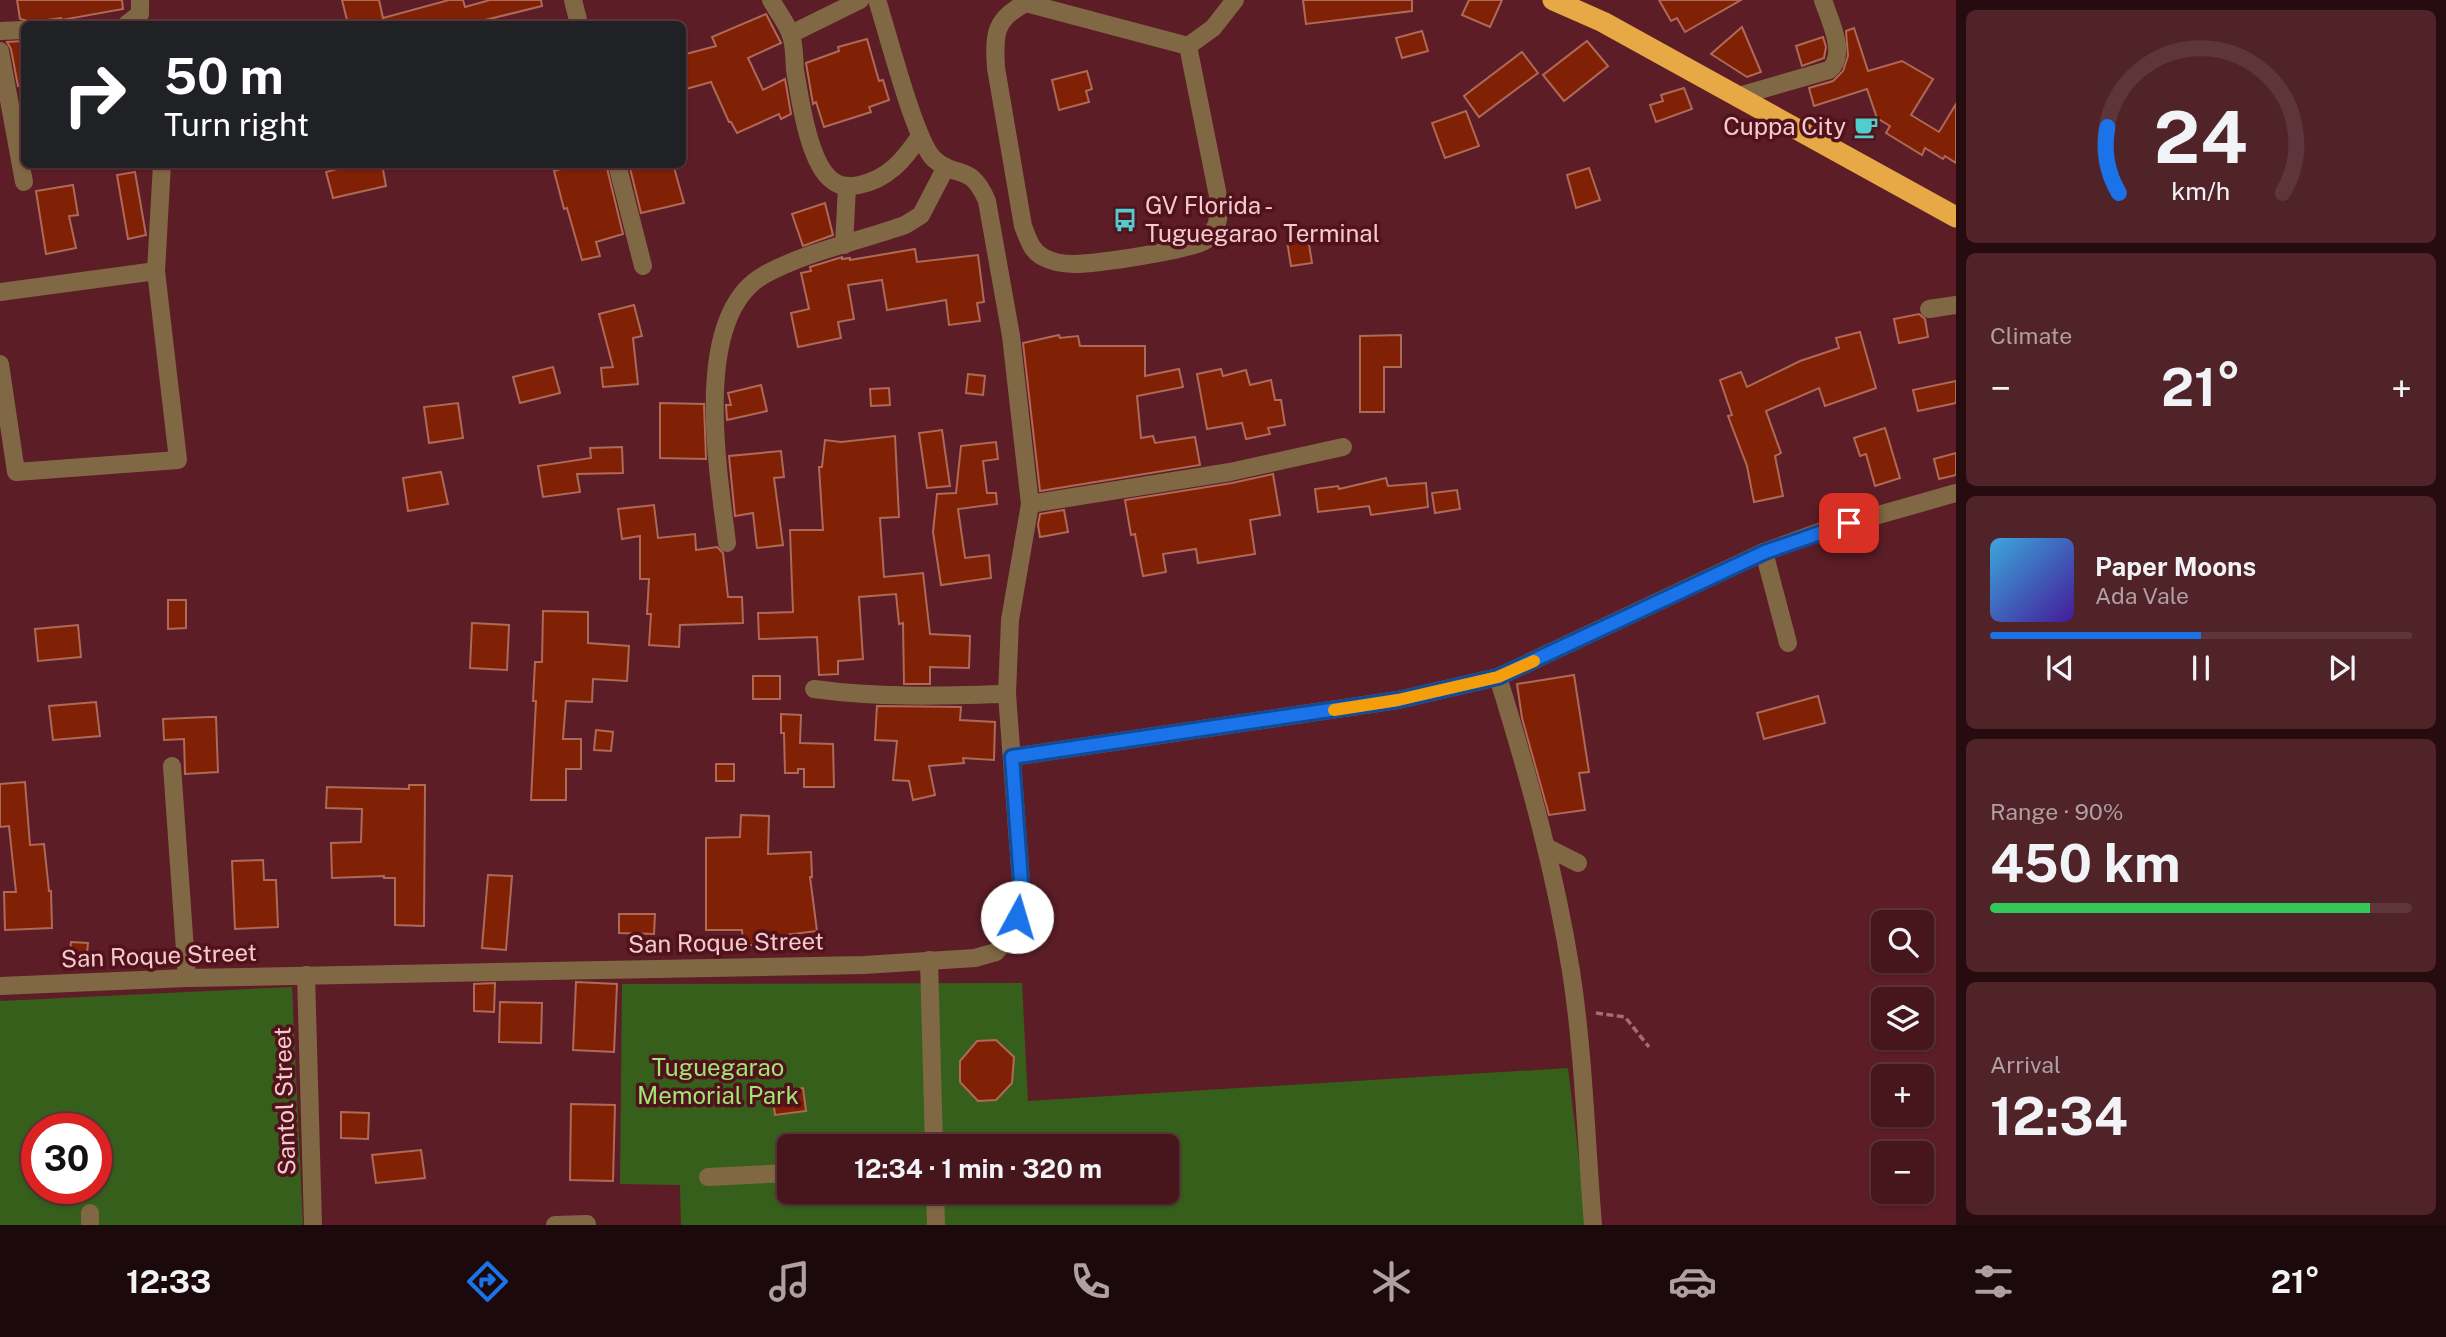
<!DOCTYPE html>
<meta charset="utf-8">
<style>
:root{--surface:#46161c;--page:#502329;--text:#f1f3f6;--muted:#b09fa3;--line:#5e353b;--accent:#1a73e8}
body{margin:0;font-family:"Public Sans",sans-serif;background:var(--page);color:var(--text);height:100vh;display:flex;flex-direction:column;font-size:26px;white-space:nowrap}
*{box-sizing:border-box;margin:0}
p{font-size:23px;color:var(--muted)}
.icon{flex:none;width:38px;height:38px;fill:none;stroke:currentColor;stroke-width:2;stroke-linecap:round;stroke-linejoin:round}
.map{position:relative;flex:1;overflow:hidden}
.sheet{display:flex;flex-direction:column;gap:10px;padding:10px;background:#260c0f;width:490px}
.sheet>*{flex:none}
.guide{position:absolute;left:21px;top:21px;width:665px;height:147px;border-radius:10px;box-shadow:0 2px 5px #0004,0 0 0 2px var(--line);background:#202124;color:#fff;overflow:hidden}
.fabs{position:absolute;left:1871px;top:910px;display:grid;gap:14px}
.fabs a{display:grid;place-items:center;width:63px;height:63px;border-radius:10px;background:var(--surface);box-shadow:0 2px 5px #0004,0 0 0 2px var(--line);font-size:35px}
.speed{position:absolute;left:21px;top:1113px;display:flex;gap:14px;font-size:35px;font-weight:700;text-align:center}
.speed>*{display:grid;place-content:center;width:91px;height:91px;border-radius:50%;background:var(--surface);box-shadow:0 2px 5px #0004,0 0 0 2px var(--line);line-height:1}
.speed .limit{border:10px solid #d22;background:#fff;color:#111}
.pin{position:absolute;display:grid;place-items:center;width:60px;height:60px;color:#fff;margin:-30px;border-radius:14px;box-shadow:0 4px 10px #0006}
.me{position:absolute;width:77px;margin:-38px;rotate:6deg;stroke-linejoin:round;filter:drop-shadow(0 0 5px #0008)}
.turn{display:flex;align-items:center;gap:24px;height:147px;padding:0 28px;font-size:32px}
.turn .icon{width:91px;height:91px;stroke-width:2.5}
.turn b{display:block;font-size:49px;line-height:60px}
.big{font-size:52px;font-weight:700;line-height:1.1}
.sheet .tile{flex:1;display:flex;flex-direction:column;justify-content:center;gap:10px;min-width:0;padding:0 24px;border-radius:10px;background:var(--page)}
.sheet .dial{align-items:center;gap:0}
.dial svg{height:182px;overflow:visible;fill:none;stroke:var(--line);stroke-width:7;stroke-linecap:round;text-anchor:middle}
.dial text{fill:var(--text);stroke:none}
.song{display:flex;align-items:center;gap:21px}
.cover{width:84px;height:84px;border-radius:10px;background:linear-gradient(135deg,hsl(200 70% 55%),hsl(260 70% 35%))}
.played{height:7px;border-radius:4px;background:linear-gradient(90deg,var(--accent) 50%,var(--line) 50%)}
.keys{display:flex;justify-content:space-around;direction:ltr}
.heat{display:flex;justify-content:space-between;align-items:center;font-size:38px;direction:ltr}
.charge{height:10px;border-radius:5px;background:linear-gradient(90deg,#34c759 90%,var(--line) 0)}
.trip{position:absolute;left:777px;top:1134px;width:402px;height:70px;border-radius:10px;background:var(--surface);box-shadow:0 2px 5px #0004,0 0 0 2px var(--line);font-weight:700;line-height:70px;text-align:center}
.tabs{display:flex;height:112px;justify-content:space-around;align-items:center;background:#1c090b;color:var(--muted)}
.tabs .icon{width:49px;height:49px}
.tabs .selected{color:var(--accent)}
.tabs b{font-size:32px;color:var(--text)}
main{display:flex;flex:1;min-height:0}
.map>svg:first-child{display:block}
.green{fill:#365f1c;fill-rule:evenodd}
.building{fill:#802105;stroke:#ae6957;stroke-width:2}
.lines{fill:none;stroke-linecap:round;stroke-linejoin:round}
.path{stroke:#a36e73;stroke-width:3.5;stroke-dasharray:7 3.5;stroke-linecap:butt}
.minor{stroke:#816844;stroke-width:18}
.highway{stroke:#e7a846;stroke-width:21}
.route-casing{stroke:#114b97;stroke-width:18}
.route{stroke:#1a73e8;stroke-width:12}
.slow{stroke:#f59e0b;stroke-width:12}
.labels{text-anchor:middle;stroke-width:7;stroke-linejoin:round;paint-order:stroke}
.poi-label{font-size:24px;fill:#f4cbcc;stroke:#51121c;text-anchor:end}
.street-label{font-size:24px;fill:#f4cbcc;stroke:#51121c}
.park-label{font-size:24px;fill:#9ee775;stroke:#51121c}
</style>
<main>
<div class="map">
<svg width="1956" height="1225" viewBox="0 0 1956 1225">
<rect width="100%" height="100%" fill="#5d1d26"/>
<g class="green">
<path d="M 1022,983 L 1028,1101 L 1568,1068 L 1587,1225 L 681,1225 L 680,1185 L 620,1184 L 622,984 ZM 789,1146 L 1167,1146 L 1167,1192 L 789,1192 Z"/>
<path d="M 292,987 L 303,1225 L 0,1225 L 0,1001 ZM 37,1129 L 96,1129 L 96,1188 L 37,1188 Z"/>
</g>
<g class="building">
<path d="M 17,0 L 122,0 L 123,9 L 62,20 L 61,18 L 32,22 L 20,19 Z"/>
<path d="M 342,0 L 379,0 L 383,18 L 449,0 L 463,0 L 465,7 L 490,0 L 541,0 L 542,6 L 469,24 L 382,24 L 382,20 L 366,24 L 348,24 Z"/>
<path d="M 1303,0 L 1412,0 L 1412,11 L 1306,24 Z"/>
<path d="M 1469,0 L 1502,0 L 1490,27 L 1462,15 Z"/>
<path d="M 1659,0 L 1741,0 L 1685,32 L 1677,18 L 1671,21 Z"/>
<path d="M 766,14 L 781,43 L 748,58 L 763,90 L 785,79 L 791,114 L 781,119 L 779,114 L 737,133 L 731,122 L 729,122 L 711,82 L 686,89 L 682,78 L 682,55 L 716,46 L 712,37 Z"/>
<path d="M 1742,27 L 1761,72 L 1747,77 L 1711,54 Z"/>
<path d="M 1854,28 L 1868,71 L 1902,61 L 1933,79 L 1911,115 L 1939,132 L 1956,104 L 1956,163 L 1945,156 L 1943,159 L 1925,148 L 1922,155 L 1886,133 L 1890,126 L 1877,118 L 1867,89 L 1814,106 L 1809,88 L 1833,81 L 1843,71 L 1848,56 L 1846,31 Z"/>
<path d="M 1422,31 L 1428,51 L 1402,58 L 1396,38 Z"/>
<path d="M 1823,37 L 1826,47 L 1824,58 L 1802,66 L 1796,46 Z"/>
<path d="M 867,39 L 879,81 L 883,80 L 889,100 L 869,107 L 871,112 L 824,127 L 816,102 L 813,104 L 806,63 L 839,51 L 838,47 Z"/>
<path d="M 24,41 L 24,85 L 18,86 L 11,49 L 7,42 Z"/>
<path d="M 1587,41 L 1608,66 L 1564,101 L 1543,75 Z"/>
<path d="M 1522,52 L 1538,73 L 1479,117 L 1464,96 Z"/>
<path d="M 1087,71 L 1092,89 L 1086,91 L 1089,102 L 1059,110 L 1052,80 Z"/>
<path d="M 1684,88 L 1692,109 L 1656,122 L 1650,105 L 1663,101 L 1661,95 Z"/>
<path d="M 1466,111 L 1479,146 L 1445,158 L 1432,123 Z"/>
<path d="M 356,164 L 382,164 L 386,186 L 333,198 L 326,172 Z"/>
<path d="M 578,164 L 606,164 L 623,234 L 596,242 L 600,256 L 582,260 L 567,208 L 564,209 L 554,171 Z"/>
<path d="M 629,164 L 673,164 L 684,203 L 641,213 Z"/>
<path d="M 1589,168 L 1600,200 L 1576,208 L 1567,175 Z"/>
<path d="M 135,172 L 146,235 L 128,239 L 117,175 Z"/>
<path d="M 73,185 L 78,215 L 69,216 L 76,248 L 46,254 L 36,191 Z"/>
<path d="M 825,203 L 833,235 L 803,246 L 792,214 Z"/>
<path d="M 1308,238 L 1312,263 L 1291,266 L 1287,241 Z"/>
<path d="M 915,249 L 917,262 L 978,255 L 984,302 L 977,303 L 980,321 L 949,325 L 946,300 L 887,310 L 882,280 L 848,285 L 854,319 L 838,322 L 841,338 L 798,347 L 791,313 L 809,309 L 801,273 L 811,271 L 810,267 L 842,257 L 842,259 L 850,258 L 850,260 Z"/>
<path d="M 634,305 L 642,336 L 633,338 L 638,384 L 603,387 L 601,368 L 613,367 L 599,314 Z"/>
<path d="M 1919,314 L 1925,319 L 1928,337 L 1899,343 L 1894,319 Z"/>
<path d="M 1860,332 L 1876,388 L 1825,406 L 1819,388 L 1766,411 L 1781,453 L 1775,456 L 1783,496 L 1754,502 L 1747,466 L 1728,416 L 1732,415 L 1720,380 L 1741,372 L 1747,387 L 1800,361 L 1839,348 L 1836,338 Z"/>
<path d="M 1059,335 L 1060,338 L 1078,336 L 1080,346 L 1145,346 L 1145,376 L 1179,369 L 1183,387 L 1137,396 L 1141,438 L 1153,436 L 1155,443 L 1195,437 L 1200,465 L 1040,491 L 1023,343 Z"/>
<path d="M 1401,335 L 1401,367 L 1384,367 L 1384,412 L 1360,412 L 1360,336 Z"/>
<path d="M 553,367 L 560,393 L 520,403 L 513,377 Z"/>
<path d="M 1221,369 L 1223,376 L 1246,370 L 1250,385 L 1271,380 L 1275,400 L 1281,400 L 1285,425 L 1268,428 L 1270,434 L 1246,439 L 1242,423 L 1207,429 L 1197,374 Z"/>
<path d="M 968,374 L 985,376 L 983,395 L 966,393 Z"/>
<path d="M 1956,381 L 1956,403 L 1918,411 L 1913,390 Z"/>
<path d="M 761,385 L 767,411 L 727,420 L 726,405 L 731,405 L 728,393 Z"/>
<path d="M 889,388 L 890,405 L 871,406 L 870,389 Z"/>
<path d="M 458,403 L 463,438 L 429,443 L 424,407 Z"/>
<path d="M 660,403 L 704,404 L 706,459 L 660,458 Z"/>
<path d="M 1885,428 L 1900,478 L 1875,486 L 1866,454 L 1860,456 L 1854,438 Z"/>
<path d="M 942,430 L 950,486 L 927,488 L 919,433 Z"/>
<path d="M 895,436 L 899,517 L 880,518 L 884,577 L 923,573 L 930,634 L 970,636 L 969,668 L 930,667 L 930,684 L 904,684 L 903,623 L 899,624 L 896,594 L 859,597 L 863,659 L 838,661 L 838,674 L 819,675 L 817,637 L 759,639 L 758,613 L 793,612 L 790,530 L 823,530 L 819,467 L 822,467 L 825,440 L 841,442 Z"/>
<path d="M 996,442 L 998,459 L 983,461 L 987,493 L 996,493 L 997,504 L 958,509 L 965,558 L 989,555 L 991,578 L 941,585 L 933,532 L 937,494 L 956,493 L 961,446 Z"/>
<path d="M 622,447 L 623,473 L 577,474 L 580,492 L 543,497 L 538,466 L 591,458 L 590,448 Z"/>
<path d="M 781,451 L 784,477 L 774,478 L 783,545 L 757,548 L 753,513 L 735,516 L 729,456 Z"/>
<path d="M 1956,453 L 1956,475 L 1939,479 L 1934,459 Z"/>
<path d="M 441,472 L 448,504 L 408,511 L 403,478 Z"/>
<path d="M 1273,474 L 1280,515 L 1250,520 L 1255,554 L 1198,563 L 1196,549 L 1163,554 L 1166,572 L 1143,576 L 1135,534 L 1131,535 L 1125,500 L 1232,483 Z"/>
<path d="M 1386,478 L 1388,486 L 1426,483 L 1428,507 L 1371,515 L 1369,506 L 1318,512 L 1315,489 L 1338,486 L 1339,489 Z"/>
<path d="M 1457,490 L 1460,509 L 1435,513 L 1432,493 Z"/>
<path d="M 654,505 L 658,538 L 695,534 L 696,550 L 717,547 L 723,553 L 728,597 L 742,597 L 743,623 L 680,625 L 679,647 L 649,645 L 651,614 L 647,614 L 649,579 L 640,579 L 640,536 L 622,539 L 618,509 Z"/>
<path d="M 1064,510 L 1068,532 L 1040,537 L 1038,525 L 1040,514 Z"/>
<path d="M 168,600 L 186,600 L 186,628 L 168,629 Z"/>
<path d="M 543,611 L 588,612 L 588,643 L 629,646 L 627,681 L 593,679 L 592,702 L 566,701 L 563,739 L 581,739 L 581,769 L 566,769 L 566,800 L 531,800 L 536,701 L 533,701 L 535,662 L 542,662 Z"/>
<path d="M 472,623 L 509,625 L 507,670 L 470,668 Z"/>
<path d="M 78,625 L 81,657 L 38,661 L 35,629 Z"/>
<path d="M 1574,675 L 1589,772 L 1579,773 L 1585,810 L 1549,815 L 1522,718 L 1517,684 Z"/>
<rect x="753" y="676" width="27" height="23"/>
<path d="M 1818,696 L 1825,723 L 1764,739 L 1757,713 Z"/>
<path d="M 96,702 L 100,736 L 53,740 L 49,706 Z"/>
<path d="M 877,706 L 961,707 L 960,720 L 995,722 L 994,760 L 963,758 L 964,763 L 929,766 L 935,795 L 913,800 L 909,781 L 893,780 L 897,741 L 875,740 Z"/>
<path d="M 781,714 L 801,715 L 800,743 L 833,744 L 834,787 L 804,787 L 804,769 L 798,769 L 798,773 L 785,773 L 784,733 L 781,733 Z"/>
<path d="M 209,717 L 216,717 L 218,772 L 185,774 L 184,739 L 164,740 L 163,719 Z"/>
<path d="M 596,730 L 613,732 L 611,751 L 594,750 Z"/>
<rect x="716" y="764" width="18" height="17"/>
<path d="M 25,782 L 30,845 L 44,844 L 49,891 L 51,891 L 52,928 L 5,930 L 4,892 L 16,892 L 9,826 L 0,827 L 0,784 Z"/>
<path d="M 409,785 L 425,785 L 424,926 L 395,925 L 395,878 L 384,878 L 384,876 L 332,878 L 331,843 L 361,842 L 362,809 L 326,808 L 327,787 L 409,789 Z"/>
<path d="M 741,815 L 769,816 L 768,854 L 811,852 L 812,877 L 810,877 L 817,931 L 778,936 L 778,945 L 743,945 L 742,930 L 706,930 L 706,838 L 740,837 Z"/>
<path d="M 263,860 L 264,880 L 276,880 L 278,927 L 235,929 L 232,861 Z"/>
<path d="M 488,875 L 512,876 L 506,950 L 482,948 Z"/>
<path d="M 619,914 L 655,914 L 654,934 L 619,933 Z"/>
<path d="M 71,942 L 88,943 L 86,963 L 69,961 Z"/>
<path d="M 576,982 L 617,984 L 614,1052 L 573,1050 Z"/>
<path d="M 495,983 L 494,1012 L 474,1011 L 474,984 Z"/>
<path d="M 500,1002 L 542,1003 L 541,1043 L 499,1042 Z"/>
<path d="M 996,1040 L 1014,1057 L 1012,1083 L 996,1100 L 978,1101 L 960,1082 L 960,1061 L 977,1041 Z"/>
<path d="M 803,1088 L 806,1111 L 775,1115 L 772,1092 Z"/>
<path d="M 571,1104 L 615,1105 L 613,1181 L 570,1180 Z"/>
<path d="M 341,1112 L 369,1113 L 368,1139 L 341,1138 Z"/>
<path d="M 421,1150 L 425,1178 L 376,1183 L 372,1155 Z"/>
</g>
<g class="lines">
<path class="path" d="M 1596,1013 L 1625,1017 L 1649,1047"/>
<g class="minor">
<path d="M 573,0 L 579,24"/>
<path d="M 771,0 C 777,11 786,22 790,33 C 795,44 794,59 795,70 C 800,99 809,165 833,181 C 841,187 849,187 859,185 C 888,179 904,160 920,136"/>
<path d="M 127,24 L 140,14 L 140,0"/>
<path d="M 0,31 L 24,30"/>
<path d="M 791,34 L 860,0"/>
<path d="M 1188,46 L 1219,201 C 1220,215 1218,230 1206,240 C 1193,250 1094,264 1074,264 C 1063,264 1052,262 1043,257 C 1031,251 1028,238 1023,226 L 996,68 C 994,35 994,19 1026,3 L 1188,46 L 1213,28 L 1235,0"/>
<path d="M 0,51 L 24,182"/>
<path d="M 1739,96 L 1829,70 C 1848,55 1829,19 1823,0"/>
<path d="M 617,164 L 643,266"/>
<path d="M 844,245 L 847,187"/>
<path d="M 0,292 L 156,271"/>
<path d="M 1929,309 L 1956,305"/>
<path d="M 0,364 L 16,472 L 178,460 L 156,271 L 162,164"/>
<path d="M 1030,504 L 1230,472 L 1343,447"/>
<path d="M 727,543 C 719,474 690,317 764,275 C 805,252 860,241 905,225 L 921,215 L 946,167"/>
<path d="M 1764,552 L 1788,643"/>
<path d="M 1498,677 C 1528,774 1555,871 1571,971 C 1584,1055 1586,1141 1593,1225"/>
<path d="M 814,689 C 880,698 940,696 1007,694"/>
<path d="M 1012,757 L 1398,700 L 1498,677 L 1764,552 L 1822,531 L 1956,493"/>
<path d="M 172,766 L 187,978"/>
<path d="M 1548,848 L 1578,863"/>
<path d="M 929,960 L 934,1146"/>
<path d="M 306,975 L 313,1225"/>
<path d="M 0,986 L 187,978 L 864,965 L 975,958 L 996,952 L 1008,938 L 1017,917 L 1021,882 L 1007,694 L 1010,620 L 1030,504 L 1011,336 L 987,201 C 970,161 956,180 934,159 C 915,142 887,30 877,0"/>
<path d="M 708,1177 L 789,1173"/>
<path d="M 935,1192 L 936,1225"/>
<path d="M 90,1213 L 90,1225"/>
<path d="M 555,1225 L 587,1224"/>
</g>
<path class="highway" d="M 1553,0 L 1603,22 L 1956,217"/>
</g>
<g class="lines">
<g class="route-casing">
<path id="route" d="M 1017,917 L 1021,882 L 1012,757 L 1398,700 L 1498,677 L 1765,552 L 1849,523"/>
</g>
<use href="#route" class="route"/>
<path class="slow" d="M 1334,710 L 1398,700 L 1498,677 L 1534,661"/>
</g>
<defs>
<g id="cafe-bare" transform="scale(1.89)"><path d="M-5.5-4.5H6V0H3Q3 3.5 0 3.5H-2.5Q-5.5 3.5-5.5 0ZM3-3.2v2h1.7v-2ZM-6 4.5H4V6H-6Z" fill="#52cdcd" stroke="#51121c" stroke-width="2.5" paint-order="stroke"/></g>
<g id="bus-bare" transform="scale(1.89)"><path d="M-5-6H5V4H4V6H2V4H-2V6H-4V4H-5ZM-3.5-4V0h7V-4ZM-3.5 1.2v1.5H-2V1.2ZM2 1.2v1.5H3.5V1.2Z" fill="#52cdcd" stroke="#51121c" stroke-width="2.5" paint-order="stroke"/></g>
</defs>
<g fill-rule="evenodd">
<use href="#cafe-bare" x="1866" y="127"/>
<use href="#bus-bare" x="1125" y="220"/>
</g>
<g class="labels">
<g class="poi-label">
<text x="1846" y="135">Cuppa City</text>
<text x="1145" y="214" text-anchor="start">GV Florida -<tspan x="1145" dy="28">Tuguegarao Terminal</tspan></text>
</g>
<g class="street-label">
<text transform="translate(726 943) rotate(-1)" y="8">San Roque Street</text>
<text transform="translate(159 956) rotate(-2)" y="8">San Roque Street</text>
<text transform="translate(285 1101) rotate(-92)" y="8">Santol Street</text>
</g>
<g class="park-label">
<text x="718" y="1076">Tuguegarao<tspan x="718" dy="28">Memorial Park</tspan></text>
</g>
</g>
</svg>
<div class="fabs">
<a><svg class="icon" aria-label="search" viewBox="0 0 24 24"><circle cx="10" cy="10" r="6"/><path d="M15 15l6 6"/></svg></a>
<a><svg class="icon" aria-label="layers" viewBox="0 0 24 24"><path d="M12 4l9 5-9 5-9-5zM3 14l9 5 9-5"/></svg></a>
<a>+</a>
<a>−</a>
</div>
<div class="speed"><div class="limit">30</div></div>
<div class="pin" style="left:1849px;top:523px;background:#d93025"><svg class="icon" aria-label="arrive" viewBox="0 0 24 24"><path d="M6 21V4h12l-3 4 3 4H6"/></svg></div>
<svg class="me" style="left:1017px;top:917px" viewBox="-20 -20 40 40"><circle r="19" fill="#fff"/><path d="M0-13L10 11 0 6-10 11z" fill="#1a73e8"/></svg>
<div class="trip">12:34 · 1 min · 320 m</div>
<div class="guide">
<div class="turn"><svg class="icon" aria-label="right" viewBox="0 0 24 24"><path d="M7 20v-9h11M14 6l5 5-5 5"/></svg><div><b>50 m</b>Turn right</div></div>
</div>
</div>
<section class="sheet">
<div class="tile dial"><svg viewBox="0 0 100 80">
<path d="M14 69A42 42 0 1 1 86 69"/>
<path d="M14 69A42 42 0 0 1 9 40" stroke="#1a73e8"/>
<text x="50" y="56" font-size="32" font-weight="700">24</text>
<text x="50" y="72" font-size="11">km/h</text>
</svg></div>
<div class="tile"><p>Climate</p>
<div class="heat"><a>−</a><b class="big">21°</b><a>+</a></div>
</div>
<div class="tile">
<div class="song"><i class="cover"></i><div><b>Paper Moons</b><p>Ada Vale</p></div></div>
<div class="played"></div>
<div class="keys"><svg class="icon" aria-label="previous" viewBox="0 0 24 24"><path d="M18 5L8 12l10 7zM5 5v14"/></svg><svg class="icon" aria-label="pause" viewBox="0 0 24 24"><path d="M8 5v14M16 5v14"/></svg><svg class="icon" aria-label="next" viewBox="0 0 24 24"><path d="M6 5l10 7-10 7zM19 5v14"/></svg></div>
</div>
<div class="tile"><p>Range · 90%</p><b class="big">450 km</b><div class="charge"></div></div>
<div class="tile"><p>Arrival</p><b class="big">12:34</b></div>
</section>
</main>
<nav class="tabs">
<b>12:33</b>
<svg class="icon selected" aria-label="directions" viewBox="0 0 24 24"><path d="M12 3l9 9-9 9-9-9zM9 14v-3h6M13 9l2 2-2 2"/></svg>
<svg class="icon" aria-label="music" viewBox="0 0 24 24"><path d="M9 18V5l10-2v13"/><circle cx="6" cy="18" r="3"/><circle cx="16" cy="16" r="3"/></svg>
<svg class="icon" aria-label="phone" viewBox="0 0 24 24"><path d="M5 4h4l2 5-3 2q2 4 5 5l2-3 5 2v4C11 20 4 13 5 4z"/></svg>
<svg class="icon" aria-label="climate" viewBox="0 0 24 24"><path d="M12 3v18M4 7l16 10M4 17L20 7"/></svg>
<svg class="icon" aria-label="car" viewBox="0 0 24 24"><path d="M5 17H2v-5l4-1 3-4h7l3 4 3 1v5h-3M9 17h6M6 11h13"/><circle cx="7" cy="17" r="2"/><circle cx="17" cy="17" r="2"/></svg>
<svg class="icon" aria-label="filters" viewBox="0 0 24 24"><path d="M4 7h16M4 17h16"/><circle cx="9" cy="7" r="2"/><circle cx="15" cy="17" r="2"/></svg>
<b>21°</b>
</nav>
